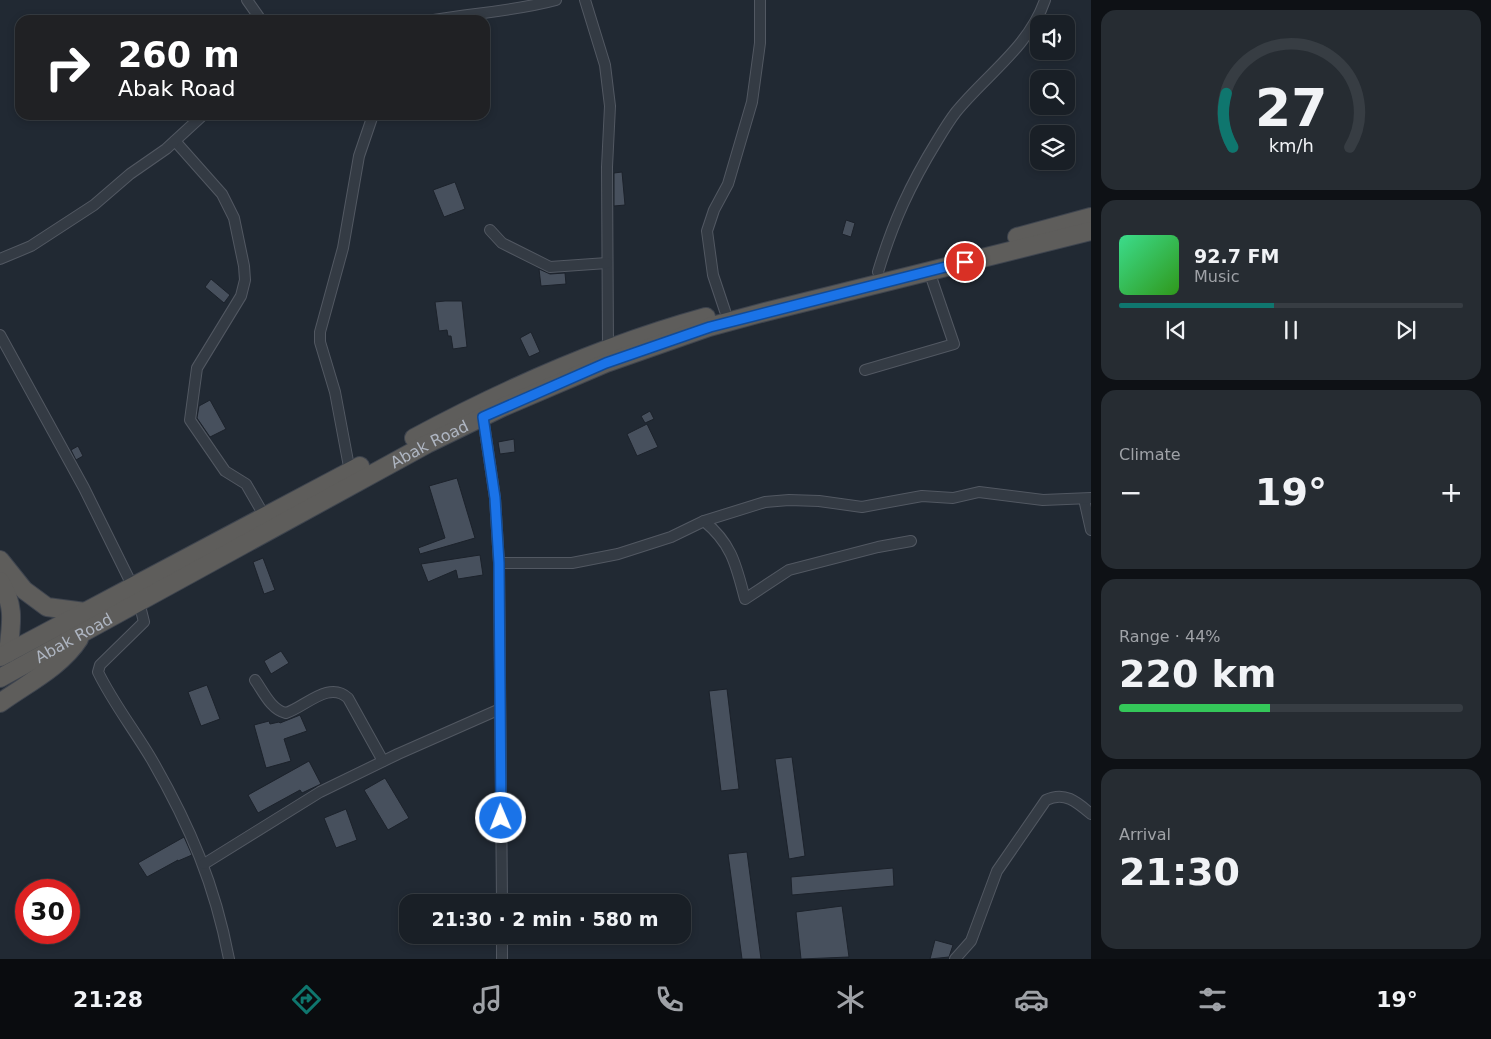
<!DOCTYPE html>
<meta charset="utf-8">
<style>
:root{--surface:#191f26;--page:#262c32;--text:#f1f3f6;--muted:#9fa2a7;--line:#373d43;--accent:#0f766e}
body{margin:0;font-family:"DejaVu Sans",sans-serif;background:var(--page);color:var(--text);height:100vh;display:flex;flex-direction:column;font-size:19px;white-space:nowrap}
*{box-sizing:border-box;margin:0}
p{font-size:16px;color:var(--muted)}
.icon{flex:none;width:28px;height:28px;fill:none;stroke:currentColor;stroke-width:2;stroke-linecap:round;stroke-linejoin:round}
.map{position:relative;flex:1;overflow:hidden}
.panel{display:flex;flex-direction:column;gap:10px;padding:10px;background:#0e1115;width:400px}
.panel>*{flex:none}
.guide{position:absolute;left:15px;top:15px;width:475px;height:105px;border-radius:15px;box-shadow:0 2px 8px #0003,0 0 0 1px var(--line);background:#202124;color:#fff;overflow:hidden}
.fabs{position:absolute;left:1030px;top:15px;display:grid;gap:10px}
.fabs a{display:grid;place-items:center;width:45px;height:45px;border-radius:10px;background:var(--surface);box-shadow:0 2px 8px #0003,0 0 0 1px var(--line);font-size:25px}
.speed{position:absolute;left:15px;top:879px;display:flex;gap:10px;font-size:25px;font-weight:700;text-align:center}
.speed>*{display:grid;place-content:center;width:65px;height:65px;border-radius:50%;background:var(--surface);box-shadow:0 2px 8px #0003,0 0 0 1px var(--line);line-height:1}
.speed .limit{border:8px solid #d22;background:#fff;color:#111}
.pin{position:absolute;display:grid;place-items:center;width:42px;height:42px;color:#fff;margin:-21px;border:2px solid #fff;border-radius:50%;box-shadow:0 1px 5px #0007}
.me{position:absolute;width:55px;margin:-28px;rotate:359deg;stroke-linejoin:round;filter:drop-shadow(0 0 4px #0008)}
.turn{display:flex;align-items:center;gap:18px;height:105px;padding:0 20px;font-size:22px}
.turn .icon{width:65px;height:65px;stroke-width:2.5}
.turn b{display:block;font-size:35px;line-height:42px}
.big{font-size:38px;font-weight:600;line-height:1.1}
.panel .card{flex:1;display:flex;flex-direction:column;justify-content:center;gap:8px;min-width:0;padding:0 18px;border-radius:15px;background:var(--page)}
.panel .dial{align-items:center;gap:0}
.dial svg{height:130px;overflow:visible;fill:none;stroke:var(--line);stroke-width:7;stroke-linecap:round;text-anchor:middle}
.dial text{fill:var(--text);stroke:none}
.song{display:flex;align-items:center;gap:15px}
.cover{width:60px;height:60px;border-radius:8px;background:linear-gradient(135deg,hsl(150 70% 55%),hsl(110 70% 35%))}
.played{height:5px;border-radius:2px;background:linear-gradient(90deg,var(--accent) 45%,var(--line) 45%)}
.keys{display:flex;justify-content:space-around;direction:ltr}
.heat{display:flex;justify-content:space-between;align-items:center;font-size:28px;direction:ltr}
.charge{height:8px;border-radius:4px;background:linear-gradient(90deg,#34c759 44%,var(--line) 0)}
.trip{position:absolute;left:399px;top:894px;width:292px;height:50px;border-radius:15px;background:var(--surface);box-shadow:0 2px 8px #0003,0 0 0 1px var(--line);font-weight:600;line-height:50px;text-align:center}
.tabs{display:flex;height:80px;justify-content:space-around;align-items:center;background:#0a0c0f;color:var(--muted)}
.tabs .icon{width:35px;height:35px}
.tabs .active{color:var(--accent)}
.tabs b{font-size:22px;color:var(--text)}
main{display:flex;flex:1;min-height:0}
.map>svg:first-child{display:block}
.building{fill:#47505d;stroke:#1c222b}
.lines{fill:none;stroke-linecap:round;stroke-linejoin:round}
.minor-casing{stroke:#525862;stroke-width:12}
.trunk-casing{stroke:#3f454f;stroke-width:20}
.minor{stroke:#343b44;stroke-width:10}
.trunk{stroke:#5e5d5b;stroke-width:18}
.route-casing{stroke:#114b97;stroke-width:12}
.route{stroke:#1a73e8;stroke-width:9}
.labels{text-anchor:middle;stroke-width:4;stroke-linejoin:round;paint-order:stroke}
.street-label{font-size:16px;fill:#aeb5c1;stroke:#1a2029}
</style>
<main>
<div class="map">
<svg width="1091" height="959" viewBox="0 0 1091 959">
<rect width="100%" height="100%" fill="#212933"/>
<g class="building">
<path d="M 622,172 L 625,205 L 614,206 L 614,173 Z"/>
<path d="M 455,182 L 465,209 L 444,217 L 433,190 Z"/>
<path d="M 846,220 L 855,223 L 851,237 L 842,234 Z"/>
<path d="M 539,269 L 550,274 L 565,273 L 566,284 L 541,286 Z"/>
<path d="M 211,279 L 230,295 L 224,303 L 205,287 Z"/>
<path d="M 445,301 L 462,301 L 467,347 L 453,349 L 451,336 L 448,336 L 447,330 L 439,331 L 435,302 Z"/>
<path d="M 531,332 L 540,352 L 529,357 L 520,338 Z"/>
<path d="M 210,400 L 226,429 L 210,437 L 197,418 L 199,406 Z"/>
<path d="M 650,411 L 654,419 L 645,423 L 641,416 Z"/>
<path d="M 647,424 L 658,447 L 637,456 L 627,434 Z"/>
<path d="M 514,439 L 515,452 L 500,454 L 498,442 Z"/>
<path d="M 78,446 L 83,456 L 76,460 L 71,450 Z"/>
<path d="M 457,478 L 475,538 L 420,554 L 418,548 L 445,538 L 429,486 Z"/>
<path d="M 480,555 L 483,575 L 458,579 L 456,570 L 428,582 L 421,564 Z"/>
<path d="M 263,558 L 275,590 L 264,594 L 253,562 Z"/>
<path d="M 281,651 L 289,663 L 271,674 L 264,661 Z"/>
<path d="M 207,685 L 220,719 L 201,726 L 188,692 Z"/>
<path d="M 727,689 L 739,789 L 721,791 L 709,691 Z"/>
<path d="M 300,715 L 307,731 L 284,739 L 291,761 L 266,768 L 254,725 L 269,721 L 270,724 L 279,722 L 280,723 Z"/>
<path d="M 792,757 L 805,856 L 789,859 L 775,759 Z"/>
<path d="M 309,761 L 321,784 L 302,793 L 300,790 L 258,813 L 248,795 Z"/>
<path d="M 385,778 L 409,818 L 388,830 L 364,790 Z"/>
<path d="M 346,809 L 357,840 L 336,848 L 324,818 Z"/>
<path d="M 184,837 L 192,855 L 178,861 L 178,860 L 147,877 L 138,863 Z"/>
<path d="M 747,852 L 761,959 L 742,959 L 728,854 Z"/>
<path d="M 893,868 L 894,886 L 792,895 L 791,877 Z"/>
<path d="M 842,906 L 849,957 L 801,959 L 796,912 Z"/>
<path d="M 935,940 L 953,945 L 949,957 L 930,959 Z"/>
</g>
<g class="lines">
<g class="minor-casing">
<g id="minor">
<path d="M 247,0 L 261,20"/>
<path d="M 585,0 L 605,65 L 610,106 L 607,167 L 608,347"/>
<path d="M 434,20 C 474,13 516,11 556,0"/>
<path d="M 175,141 L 222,194 L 234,218 L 244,266 L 245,280 L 241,296 L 197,368 L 190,420 L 225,471 L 246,484 L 265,517"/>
<path d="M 490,230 L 502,243 L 550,267 L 607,263"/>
<path d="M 0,259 L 31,246 L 94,205 L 130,174 L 166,149 L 203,115"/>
<path d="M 878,272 C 893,222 910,185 937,141 C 943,131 949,121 956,112 C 986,75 1029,47 1045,0"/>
<path d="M 725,311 L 713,275 L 707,231 L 714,210 L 728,184 L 752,102 L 760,43 L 760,0"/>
<path d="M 0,335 L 84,488 L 133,587"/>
<path d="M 865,370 L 954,344 L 929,271"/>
<path d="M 483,417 L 495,498 L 499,563 L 502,902"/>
<path d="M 350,472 L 335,392 L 320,342 L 320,332 L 343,248 L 359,156 L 373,115"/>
<path d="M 1084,499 L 1091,530"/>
<path d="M 704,521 C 732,544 736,565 745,599 L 789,570 L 878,547 L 911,541"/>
<path d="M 499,563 L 572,563 L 618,554 L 671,537 L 704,521 L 765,502 L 789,500 L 819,501 L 862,507 L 922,496 L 953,498 L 979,492 L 1043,500 L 1091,498"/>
<path d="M 139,602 L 144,622 L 100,665 L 98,672 C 113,703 135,731 152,760 C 190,826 215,885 229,959"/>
<path d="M 255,680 C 263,691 271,710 286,713 C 305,707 329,680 348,698 L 383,761"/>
<path d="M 204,864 L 320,792 L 398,754 L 500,709"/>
<path d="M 502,935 L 502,959"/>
<path d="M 955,959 L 971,941 L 997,871 L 1046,800 C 1065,791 1077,802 1091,814"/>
</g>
</g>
<g class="trunk-casing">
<g id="trunk">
<path d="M 1017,237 L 1091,217"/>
<path d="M 414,438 C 507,388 604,345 706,317"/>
<path d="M 0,560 L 24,590 L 47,607 L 85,612"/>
<path d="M 0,581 C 16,607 11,625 8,653"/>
<path d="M 0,657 L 360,466"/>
<path id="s1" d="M 0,678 L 427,444 L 503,407 L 606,363 L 709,327 L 765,312 L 1091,231"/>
<path d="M 0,703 C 26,684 61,667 79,639"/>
</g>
</g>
<use href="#minor" class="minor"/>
<use href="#trunk" class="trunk"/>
</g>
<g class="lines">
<g class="route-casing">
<path id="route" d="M 501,818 L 499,563 L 495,498 L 483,417 L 606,363 L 710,327 L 965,262"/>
</g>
<use href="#route" class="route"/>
</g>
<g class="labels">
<g class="street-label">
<text dy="6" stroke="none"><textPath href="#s1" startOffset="489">Abak Road</textPath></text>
<text dy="6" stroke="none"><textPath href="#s1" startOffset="84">Abak Road</textPath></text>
</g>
</g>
</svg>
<div class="fabs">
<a><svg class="icon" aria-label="sound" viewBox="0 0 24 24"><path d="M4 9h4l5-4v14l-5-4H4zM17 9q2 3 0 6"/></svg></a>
<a><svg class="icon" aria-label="search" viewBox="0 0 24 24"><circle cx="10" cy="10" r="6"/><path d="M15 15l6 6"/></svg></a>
<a><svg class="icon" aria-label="layers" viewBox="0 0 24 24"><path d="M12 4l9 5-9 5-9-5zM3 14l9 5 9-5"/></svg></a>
</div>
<div class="speed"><div class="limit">30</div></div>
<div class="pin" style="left:965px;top:262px;background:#d93025"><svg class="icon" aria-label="arrive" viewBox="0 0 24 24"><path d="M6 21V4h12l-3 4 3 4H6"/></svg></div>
<svg class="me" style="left:501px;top:818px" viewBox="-20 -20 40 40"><circle r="17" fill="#1a73e8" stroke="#fff" stroke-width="3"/><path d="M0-11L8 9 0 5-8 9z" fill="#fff"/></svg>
<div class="trip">21:30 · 2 min · 580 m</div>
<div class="guide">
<div class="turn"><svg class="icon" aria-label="right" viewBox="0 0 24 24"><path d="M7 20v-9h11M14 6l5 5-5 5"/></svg><div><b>260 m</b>Abak Road</div></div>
</div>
</div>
<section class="panel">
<div class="card dial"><svg viewBox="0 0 100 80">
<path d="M14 69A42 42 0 1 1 86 69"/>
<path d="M14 69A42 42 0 0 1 10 36" stroke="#0f766e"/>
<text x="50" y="56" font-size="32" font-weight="700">27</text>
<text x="50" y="72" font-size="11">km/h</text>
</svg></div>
<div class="card">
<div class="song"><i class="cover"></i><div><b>92.7 FM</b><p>Music</p></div></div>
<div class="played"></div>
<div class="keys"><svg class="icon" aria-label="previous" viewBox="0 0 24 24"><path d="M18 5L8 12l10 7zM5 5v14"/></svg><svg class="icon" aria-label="pause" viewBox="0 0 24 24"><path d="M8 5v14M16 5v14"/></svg><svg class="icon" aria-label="next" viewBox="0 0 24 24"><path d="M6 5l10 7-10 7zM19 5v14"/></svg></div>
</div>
<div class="card"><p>Climate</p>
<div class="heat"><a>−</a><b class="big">19°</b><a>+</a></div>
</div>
<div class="card"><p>Range · 44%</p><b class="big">220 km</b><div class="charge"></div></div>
<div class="card"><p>Arrival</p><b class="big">21:30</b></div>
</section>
</main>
<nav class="tabs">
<b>21:28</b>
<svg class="icon active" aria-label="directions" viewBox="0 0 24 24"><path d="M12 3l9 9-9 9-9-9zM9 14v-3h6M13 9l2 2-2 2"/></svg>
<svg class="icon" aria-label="music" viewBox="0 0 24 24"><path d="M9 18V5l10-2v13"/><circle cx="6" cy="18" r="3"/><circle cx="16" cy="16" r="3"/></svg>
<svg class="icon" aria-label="phone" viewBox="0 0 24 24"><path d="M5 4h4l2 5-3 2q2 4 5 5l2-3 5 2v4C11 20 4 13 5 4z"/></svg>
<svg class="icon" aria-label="climate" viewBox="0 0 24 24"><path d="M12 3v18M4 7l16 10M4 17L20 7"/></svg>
<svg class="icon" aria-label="car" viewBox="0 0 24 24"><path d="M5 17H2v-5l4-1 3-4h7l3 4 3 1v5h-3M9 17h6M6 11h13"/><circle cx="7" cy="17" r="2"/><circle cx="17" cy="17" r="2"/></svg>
<svg class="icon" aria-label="filters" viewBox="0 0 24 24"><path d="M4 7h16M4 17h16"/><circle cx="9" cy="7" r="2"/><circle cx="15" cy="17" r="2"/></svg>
<b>19°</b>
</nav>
